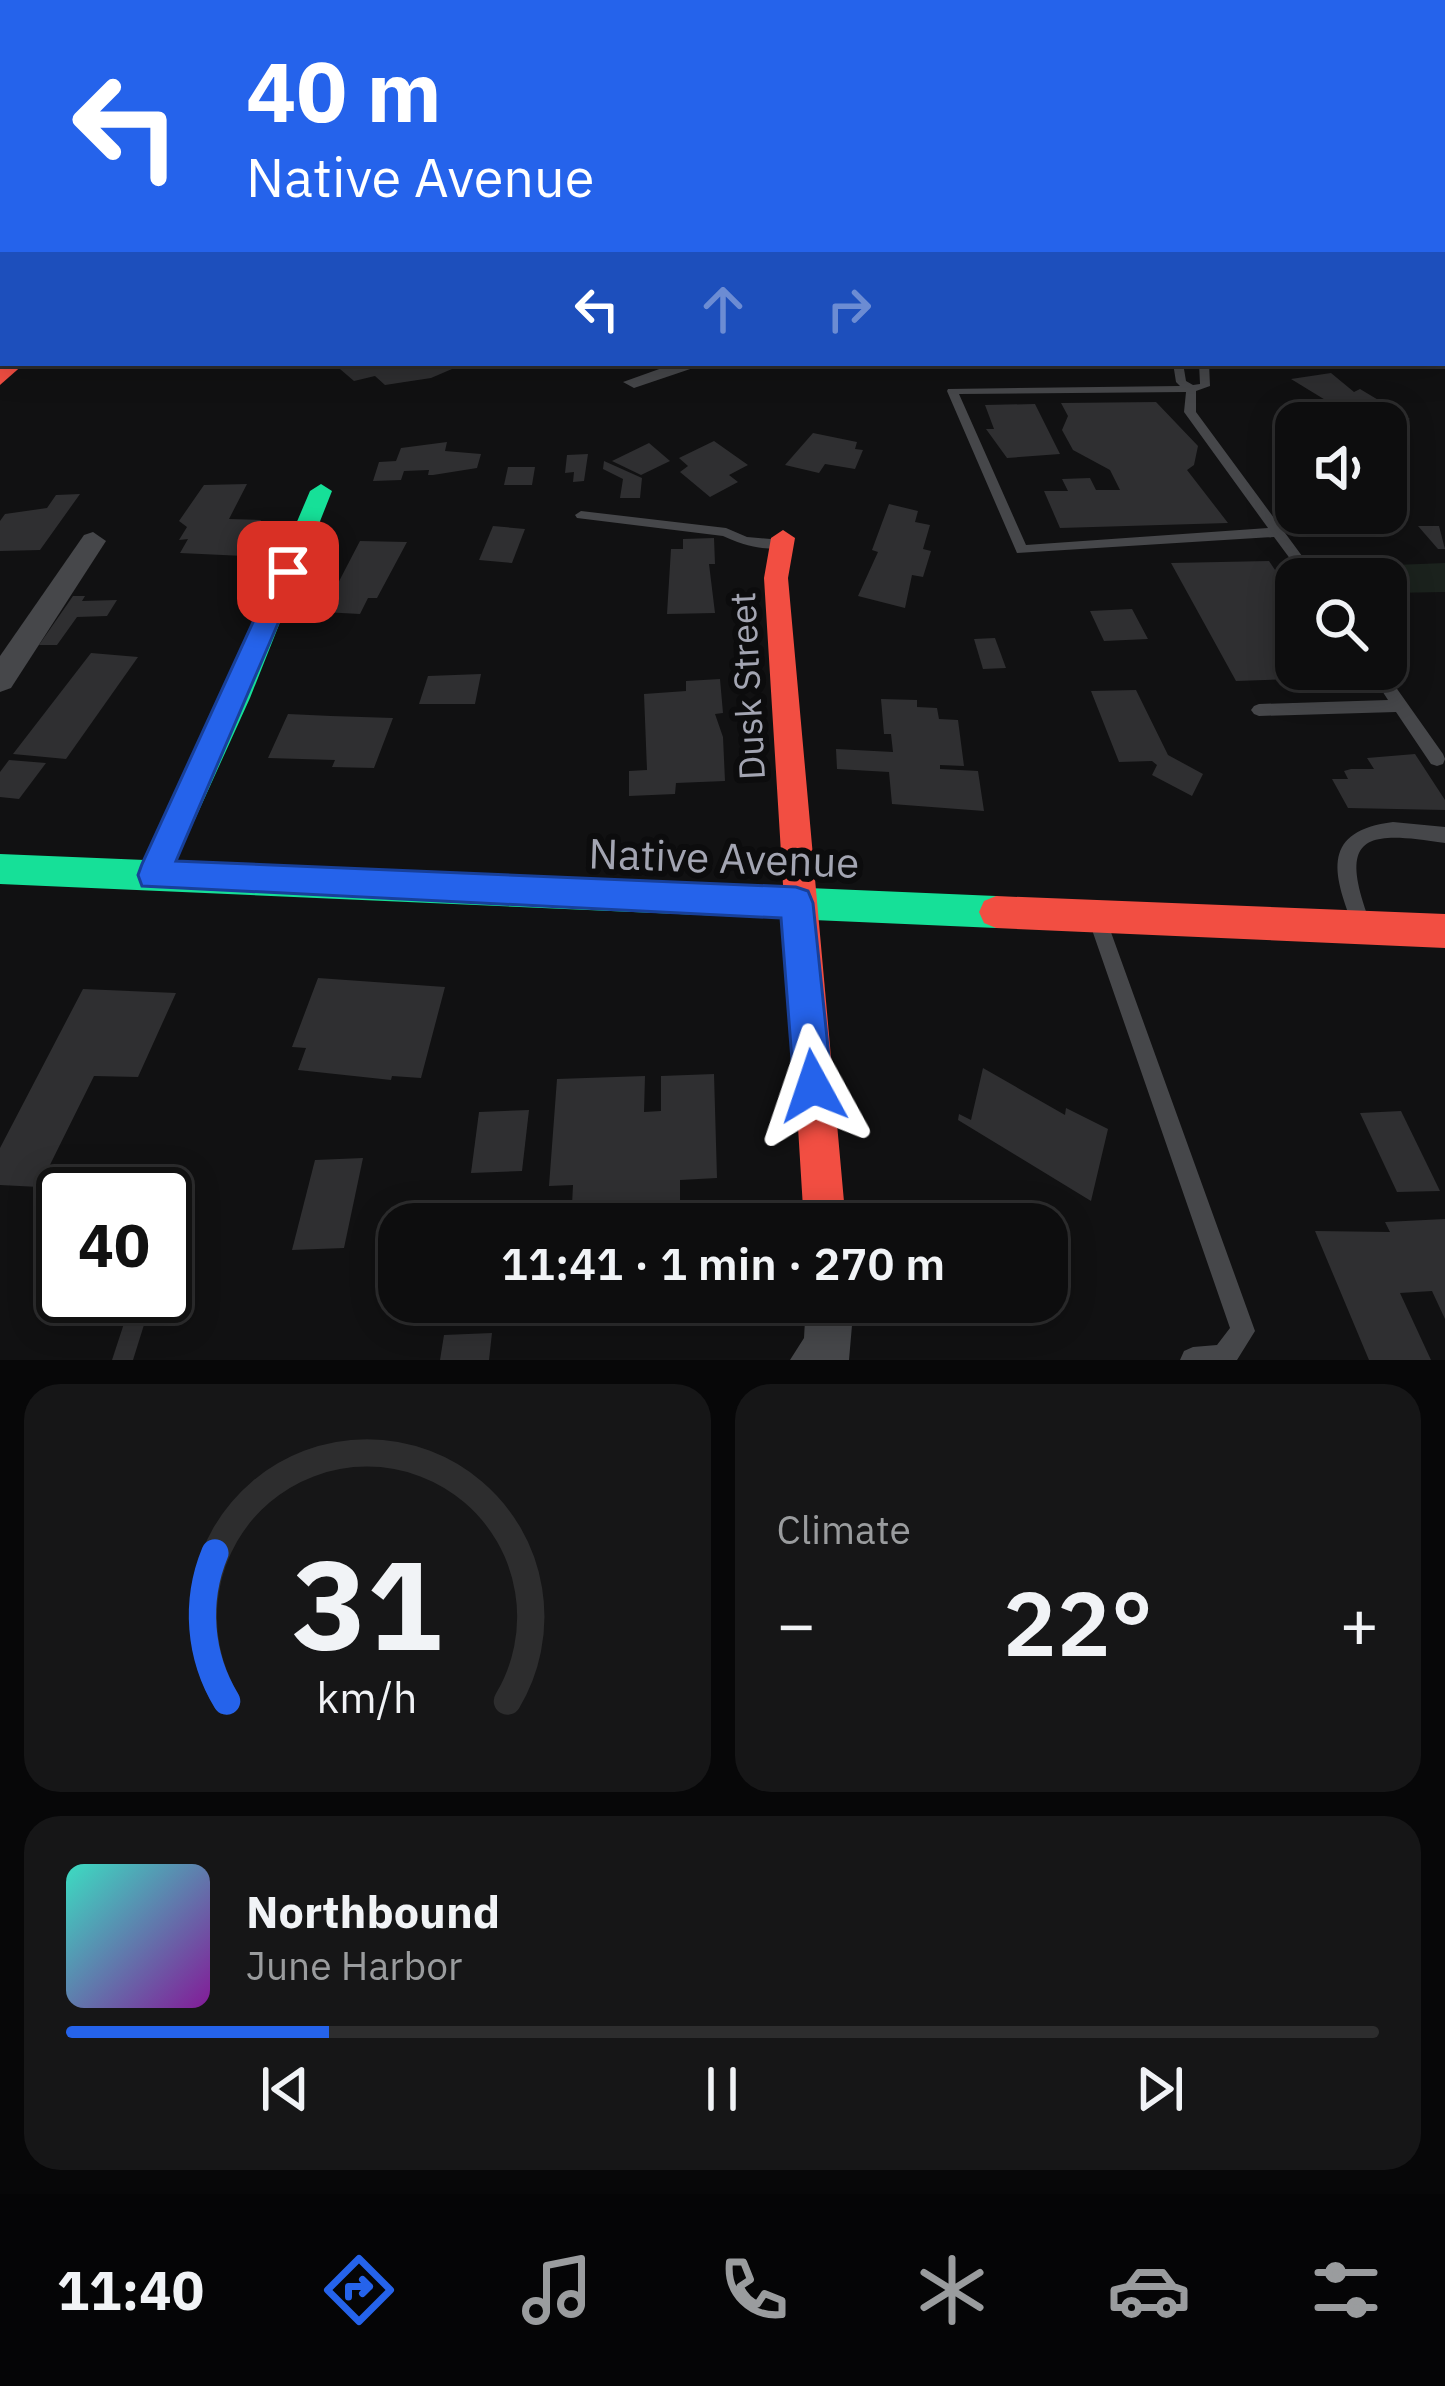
<!DOCTYPE html>
<meta charset="utf-8">
<style>
:root{--surface:#0d0d0e;--page:#161617;--text:#f1f3f6;--muted:#9a9c9e;--line:#2d2d2e;--accent:#2563eb}
body{margin:0;font-family:"IBM Plex Sans",sans-serif;background:var(--page);color:var(--text);height:100vh;display:flex;flex-direction:column;font-size:45px;white-space:nowrap}
*{box-sizing:border-box;margin:0}
p{font-size:39px;color:var(--muted)}
.icon{flex:none;width:66px;height:66px;fill:none;stroke:currentColor;stroke-width:2;stroke-linecap:round;stroke-linejoin:round}
.map{position:relative;height:1360px;overflow:hidden}
.side{display:flex;flex-direction:column;gap:24px;padding:24px;background:#070708;flex:1}
.side>*{flex:none}
.top-card{position:absolute;left:0px;top:0px;width:1446px;height:366px;box-shadow:0 6px 30px #0003,0 0 0 3px var(--line);background:#2563eb;color:#fff;overflow:hidden}
.buttons{position:absolute;left:1275px;top:402px;display:grid;gap:24px}
.buttons a{display:grid;place-items:center;width:132px;height:132px;border-radius:24px;background:var(--surface);box-shadow:0 6px 30px #0003,0 0 0 3px var(--line);font-size:60px}
.speed{position:absolute;left:36px;top:1167px;display:flex;gap:24px;font-size:60px;font-weight:700;text-align:center}
.speed>*{display:grid;place-content:center;width:156px;height:156px;border-radius:50%;background:var(--surface);box-shadow:0 6px 30px #0003,0 0 0 3px var(--line);line-height:1}
.speed .limit{border:6px solid #111;border-radius:18px;background:#fff;color:#111}
.pin{position:absolute;display:grid;place-items:center;width:102px;height:102px;color:#fff;margin:-51px;border-radius:24px;box-shadow:0 6px 18px #0006}
.me{position:absolute;width:132px;margin:-66px;rotate:355deg;stroke-linejoin:round;filter:drop-shadow(0 0 9px #0008)}
.turn{display:flex;align-items:center;gap:42px;height:252px;padding:0 48px;font-size:54px}
.turn .icon{width:156px;height:156px;stroke-width:2.5}
.turn b{display:block;font-size:84px;line-height:102px}
.lanes{display:flex;align-items:center;height:114px;padding:0 48px;background:#0003;justify-content:center;gap:60px;direction:ltr}
.lanes .off{opacity:.35}
.big{font-size:90px;font-weight:600;line-height:1.1}
.side .card{flex:1;display:flex;flex-direction:column;justify-content:center;gap:18px;min-width:0;padding:0 42px;border-radius:36px;background:var(--page)}
.side .dial{align-items:center;gap:0}
.dial svg{height:312px;overflow:visible;fill:none;stroke:var(--line);stroke-width:7;stroke-linecap:round;text-anchor:middle}
.dial text{fill:var(--text);stroke:none}
.song{display:flex;align-items:center;gap:36px}
.cover{width:144px;height:144px;border-radius:18px;background:linear-gradient(135deg,hsl(170 70% 55%),hsl(290 70% 35%))}
.played{height:12px;border-radius:6px;background:linear-gradient(90deg,var(--accent) 20%,var(--line) 20%)}
.keys{display:flex;justify-content:space-around;direction:ltr}
.heat{display:flex;justify-content:space-between;align-items:center;font-size:66px;direction:ltr}
.side .tiles{flex:1;display:grid;gap:24px;grid-template-columns:1fr 1fr}
.card:last-child{grid-column:span 2}
.trip{position:absolute;left:378px;top:1203px;width:690px;height:120px;border-radius:36px;background:var(--surface);box-shadow:0 6px 30px #0003,0 0 0 3px var(--line);font-weight:600;line-height:120px;text-align:center}
.menu{display:flex;height:192px;justify-content:space-around;align-items:center;background:#050506;color:var(--muted)}
.menu .icon{width:84px;height:84px}
.menu .on{color:var(--accent)}
.menu b{font-size:54px;color:var(--text)}
.map>svg:first-child{display:block}
.green{fill:#1b221d}
.building{fill:#2f2f31}
.lines{fill:none;stroke-linecap:round;stroke-linejoin:round}
.lane{fill:#46474a;fill-rule:evenodd}
.street{fill:#46474a;fill-rule:evenodd}
.fast{fill:#16e098;fill-rule:evenodd}
.jam{fill:#f24e42;fill-rule:evenodd}
.route{fill:#2563eb;stroke:#184099;stroke-width:3}
.labels{text-anchor:middle;stroke-width:12;stroke-linejoin:round;paint-order:stroke}
.street-label{font-size:36px;fill:#a3a5b2;stroke:#0c0c0d}
.near-street-label{font-size:42px;fill:#a3a5b2;stroke:#0c0c0d}
</style>
<div class="map">
<svg width="1445" height="1360" viewBox="0 0 1445 1360">
<rect width="100%" height="100%" fill="#111112"/>
<path class="green" d="M 1445,563 L 1445,592 L 1392,593 L 1386,579 L 1370,566 Z"/>
<g class="building">
<path d="M 333,363 L 395,366 L 466,363 L 431,378 L 385,385 L 375,376 L 354,381 Z"/>
<path d="M 1331,373 L 1354,392 L 1360,389 L 1410,419 L 1386,430 L 1386,423 L 1363,423 L 1291,379 Z"/>
<path d="M 1156,402 L 1198,446 L 1194,465 L 1187,470 L 1228,523 L 1060,528 L 1044,491 L 1068,491 L 1062,479 L 1090,478 L 1096,490 L 1120,490 L 1110,470 L 1073,450 L 1062,430 L 1068,416 L 1061,403 Z"/>
<path d="M 1035,404 L 1060,454 L 1007,458 L 986,429 L 994,429 L 985,405 Z"/>
<path d="M 813,433 L 857,442 L 855,449 L 863,450 L 855,469 L 825,464 L 819,473 L 785,465 Z"/>
<path d="M 714,441 L 748,465 L 729,475 L 738,482 L 710,497 L 680,472 L 688,466 L 679,458 Z"/>
<path d="M 447,442 L 445,451 L 481,454 L 477,468 L 433,475 L 428,475 L 429,470 L 404,471 L 401,480 L 373,481 L 379,462 L 396,461 L 401,448 Z"/>
<path d="M 649,443 L 670,461 L 641,475 L 612,461 Z"/>
<path d="M 588,454 L 584,481 L 573,482 L 574,472 L 565,473 L 567,455 Z"/>
<path d="M 604,461 L 642,478 L 640,498 L 620,498 L 623,479 L 603,469 Z"/>
<path d="M 508,467 L 535,467 L 532,485 L 504,485 Z"/>
<path d="M 247,484 L 229,519 L 261,520 L 259,525 L 263,525 L 244,556 L 180,553 L 188,539 L 179,540 L 187,527 L 179,521 L 204,485 Z"/>
<path d="M 80,494 L 40,550 L 0,551 L 0,521 L 5,514 L 47,508 L 56,495 Z"/>
<path d="M 889,504 L 918,511 L 915,522 L 930,525 L 923,549 L 931,551 L 923,577 L 912,575 L 905,608 L 858,596 L 878,552 L 872,550 Z"/>
<path d="M 1386,505 L 1403,517 L 1380,517 L 1390,530 L 1352,531 L 1334,513 L 1386,513 Z"/>
<path d="M 493,526 L 525,529 L 512,563 L 479,560 Z"/>
<path d="M 1418,526 L 1439,526 L 1445,549 L 1438,549 Z"/>
<path d="M 714,538 L 715,564 L 709,564 L 715,613 L 667,614 L 671,549 L 683,549 L 683,539 Z"/>
<path d="M 360,541 L 407,542 L 377,598 L 368,598 L 360,614 L 323,612 Z"/>
<path d="M 1269,561 L 1296,601 L 1296,669 L 1317,669 L 1323,678 L 1236,681 L 1171,563 Z"/>
<path d="M 73,596 L 85,596 L 82,601 L 117,600 L 107,616 L 77,617 L 57,645 L 39,645 Z"/>
<path d="M 1132,609 L 1148,639 L 1104,641 L 1090,611 Z"/>
<path d="M 995,638 L 1006,668 L 983,669 L 974,639 Z"/>
<path d="M 91,653 L 138,657 L 66,759 L 13,754 Z"/>
<path d="M 481,674 L 475,704 L 419,704 L 428,676 Z"/>
<path d="M 720,679 L 723,713 L 715,714 L 723,737 L 725,781 L 676,783 L 675,794 L 629,796 L 629,771 L 647,770 L 644,694 L 686,691 L 686,681 Z"/>
<path d="M 1136,690 L 1168,755 L 1203,774 L 1192,796 L 1152,775 L 1157,765 L 1152,761 L 1119,762 L 1091,691 Z"/>
<path d="M 881,699 L 917,700 L 917,707 L 937,708 L 939,719 L 958,720 L 964,766 L 940,765 L 940,769 L 978,771 L 984,811 L 892,804 L 889,772 L 837,769 L 836,749 L 893,752 L 891,734 L 884,734 Z"/>
<path d="M 288,714 L 331,716 L 393,718 L 374,768 L 332,767 L 335,760 L 268,758 Z"/>
<path d="M 1415,754 L 1445,800 L 1445,810 L 1348,808 L 1332,779 L 1348,779 L 1344,771 L 1351,769 L 1374,769 L 1367,758 Z"/>
<path d="M 9,760 L 46,763 L 19,799 L 0,797 L 0,772 Z"/>
<path d="M 318,978 L 445,987 L 421,1078 L 392,1076 L 391,1080 L 298,1070 L 306,1048 L 292,1047 Z"/>
<path d="M 83,989 L 176,993 L 138,1077 L 94,1076 L 39,1187 L 0,1185 L 0,1148 Z"/>
<path d="M 983,1068 L 1065,1115 L 1066,1108 L 1108,1129 L 1091,1201 L 958,1120 L 959,1114 L 971,1120 Z"/>
<path d="M 714,1074 L 717,1178 L 680,1180 L 680,1209 L 607,1213 L 607,1203 L 572,1205 L 573,1185 L 549,1186 L 557,1079 L 645,1076 L 644,1112 L 661,1111 L 661,1076 Z"/>
<path d="M 529,1110 L 522,1171 L 471,1173 L 479,1112 Z"/>
<path d="M 1401,1111 L 1440,1191 L 1397,1192 L 1360,1113 Z"/>
<path d="M 363,1158 L 344,1248 L 292,1250 L 315,1160 Z"/>
<path d="M 982,1200 L 1023,1201 L 1028,1224 L 986,1224 Z"/>
<path d="M 1445,1219 L 1445,1319 L 1432,1291 L 1400,1293 L 1431,1360 L 1369,1360 L 1315,1231 L 1390,1232 L 1385,1222 Z"/>
<path d="M 133,1296 L 153,1296 L 133,1360 L 112,1360 Z"/>
<path d="M 492,1333 L 489,1360 L 440,1360 L 444,1335 Z"/>
</g>
<g class="lines">
<g class="lane">
<path d="M 3,288 L 3,296 L 0,297 L 0,289 Z"/>
<path d="M 988,363 L 1056,363 L 1051,366 L 992,368 L 988,367 Z"/>
<path d="M 1173,363 L 1183,363 L 1186,381 L 1193,385 L 1200,384 L 1199,363 L 1209,363 L 1210,386 L 1196,391 L 1196,412 L 1319,579 L 1305,579 L 1274,537 L 1017,553 L 947,391 L 948,389 L 1180,386 L 1176,382 ZM 1186,392 L 1184,412 L 1268,528 L 1026,545 L 959,394 Z"/>
<path d="M 581,511 L 726,528 L 747,537 L 782,540 L 788,544 C 770,554 742,545 723,536 L 577,518 L 575,515 Z"/>
<path d="M 1368,669 L 1383,669 L 1443,754 L 1445,759 L 1443,764 L 1437,766 L 1431,764 L 1396,712 L 1259,716 L 1254,714 L 1251,710 L 1254,706 L 1259,704 L 1388,700 Z"/>
<path d="M 1393,822 L 1445,827 L 1445,843 C 1368,831 1337,833 1369,919 L 1367,925 L 1360,928 L 1353,925 C 1332,872 1322,831 1393,822 Z"/>
<path d="M 1099,915 L 1106,918 L 1108,924 L 1255,1331 L 1237,1360 L 1180,1360 L 1184,1351 L 1193,1347 L 1217,1345 L 1230,1328 L 1090,924 L 1092,918 Z"/>
</g>
<g class="street">
<rect x="1443" y="180" width="2" height="10"/>
<rect x="1443" y="256" width="2" height="10"/>
<path d="M 676,363 L 708,363 L 634,388 L 623,382 Z"/>
<path d="M 93,532 L 106,541 L 11,688 L 0,692 L 0,656 L 84,535 Z"/>
<path d="M 806,1302 L 854,1302 L 849,1360 L 790,1360 L 804,1338 Z"/>
</g>
<path class="fast" d="M 321,484 L 332,491 L 250,698 L 176,861 L 996,896 L 1008,901 L 1013,912 L 1008,923 L 996,928 L 0,884 L 0,854 L 145,860 L 222,698 L 310,491 Z"/>
<g class="jam">
<rect x="1443" y="343" width="2" height="11"/>
<path d="M 5,363 L 25,363 L 0,385 L 0,368 Z"/>
<path d="M 783,530 L 795,538 L 788,578 L 846,1224 L 804,1224 L 764,578 L 771,538 Z"/>
<path d="M 996,896 L 1445,914 L 1445,948 L 996,928 L 984,923 L 979,912 L 984,901 Z"/>
</g>
</g>
<linearGradient id="sky" x2="0" y2="1"><stop stop-color="#09090a"/><stop offset="0.47" stop-color="#323844"/><stop offset="1" stop-color="#323844" stop-opacity="0"/></linearGradient>
<rect width="1445" height="362" fill="url(#sky)"/>
<path class="route" d="M 288,563 L 300,572 L 176,861 L 796,887 L 808,891 L 813,903 L 832,1086 L 826,1100 L 813,1105 L 799,1100 L 794,1086 L 781,918 L 142,886 L 138,875 L 142,864 L 276,572 Z"/>
<g class="labels">
<g class="street-label">
<text transform="translate(747 686) rotate(-93)" y="13">Dusk Street</text>
</g>
<g class="near-street-label">
<text transform="translate(724 858) rotate(2)" y="15">Native Avenue</text>
</g>
</g>
</svg>
<div class="buttons">
<a><svg class="icon" aria-label="sound" viewBox="0 0 24 24"><path d="M4 9h4l5-4v14l-5-4H4zM17 9q2 3 0 6"/></svg></a>
<a><svg class="icon" aria-label="search" viewBox="0 0 24 24"><circle cx="10" cy="10" r="6"/><path d="M15 15l6 6"/></svg></a>
</div>
<div class="speed"><div class="limit">40</div></div>
<div class="pin" style="left:288px;top:572px;background:#d93025"><svg class="icon" aria-label="arrive" viewBox="0 0 24 24"><path d="M6 21V4h12l-3 4 3 4H6"/></svg></div>
<svg class="me" style="left:813px;top:1086px" viewBox="-20 -20 40 40"><path d="M0-17L14 15 0 8-14 15z" fill="#2563eb" stroke="#fff" stroke-width="4"/></svg>
<div class="trip">11:41 · 1 min · 270 m</div>
<div class="top-card">
<div class="turn"><svg class="icon" aria-label="left" viewBox="0 0 24 24"><path d="M17 20v-9H6M10 6l-5 5 5 5"/></svg><div><b>40 m</b>Native Avenue</div></div>
<div class="lanes"><svg class="icon" aria-label="left" viewBox="0 0 24 24"><path d="M17 20v-9H6M10 6l-5 5 5 5"/></svg><svg class="icon off" aria-label="ahead" viewBox="0 0 24 24"><path d="M12 20V5M6 11l6-6 6 6"/></svg><svg class="icon off" aria-label="right" viewBox="0 0 24 24"><path d="M7 20v-9h11M14 6l5 5-5 5"/></svg></div>
</div>
</div>
<section class="side">
<div class="tiles">
<div class="card dial"><svg viewBox="0 0 100 80">
<path d="M14 69A42 42 0 1 1 86 69"/>
<path d="M14 69A42 42 0 0 1 11 31" stroke="#2563eb"/>
<text x="50" y="56" font-size="32" font-weight="700">31</text>
<text x="50" y="72" font-size="11">km/h</text>
</svg></div>
<div class="card"><p>Climate</p>
<div class="heat"><a>−</a><b class="big">22°</b><a>+</a></div>
</div>
<div class="card">
<div class="song"><i class="cover"></i><div><b>Northbound</b><p>June Harbor</p></div></div>
<div class="played"></div>
<div class="keys"><svg class="icon" aria-label="previous" viewBox="0 0 24 24"><path d="M18 5L8 12l10 7zM5 5v14"/></svg><svg class="icon" aria-label="pause" viewBox="0 0 24 24"><path d="M8 5v14M16 5v14"/></svg><svg class="icon" aria-label="next" viewBox="0 0 24 24"><path d="M6 5l10 7-10 7zM19 5v14"/></svg></div>
</div>
</div>
</section>
<nav class="menu">
<b>11:40</b>
<svg class="icon on" aria-label="directions" viewBox="0 0 24 24"><path d="M12 3l9 9-9 9-9-9zM9 14v-3h6M13 9l2 2-2 2"/></svg>
<svg class="icon" aria-label="music" viewBox="0 0 24 24"><path d="M9 18V5l10-2v13"/><circle cx="6" cy="18" r="3"/><circle cx="16" cy="16" r="3"/></svg>
<svg class="icon" aria-label="phone" viewBox="0 0 24 24"><path d="M5 4h4l2 5-3 2q2 4 5 5l2-3 5 2v4C11 20 4 13 5 4z"/></svg>
<svg class="icon" aria-label="climate" viewBox="0 0 24 24"><path d="M12 3v18M4 7l16 10M4 17L20 7"/></svg>
<svg class="icon" aria-label="car" viewBox="0 0 24 24"><path d="M5 17H2v-5l4-1 3-4h7l3 4 3 1v5h-3M9 17h6M6 11h13"/><circle cx="7" cy="17" r="2"/><circle cx="17" cy="17" r="2"/></svg>
<svg class="icon" aria-label="filters" viewBox="0 0 24 24"><path d="M4 7h16M4 17h16"/><circle cx="9" cy="7" r="2"/><circle cx="15" cy="17" r="2"/></svg>
</nav>
